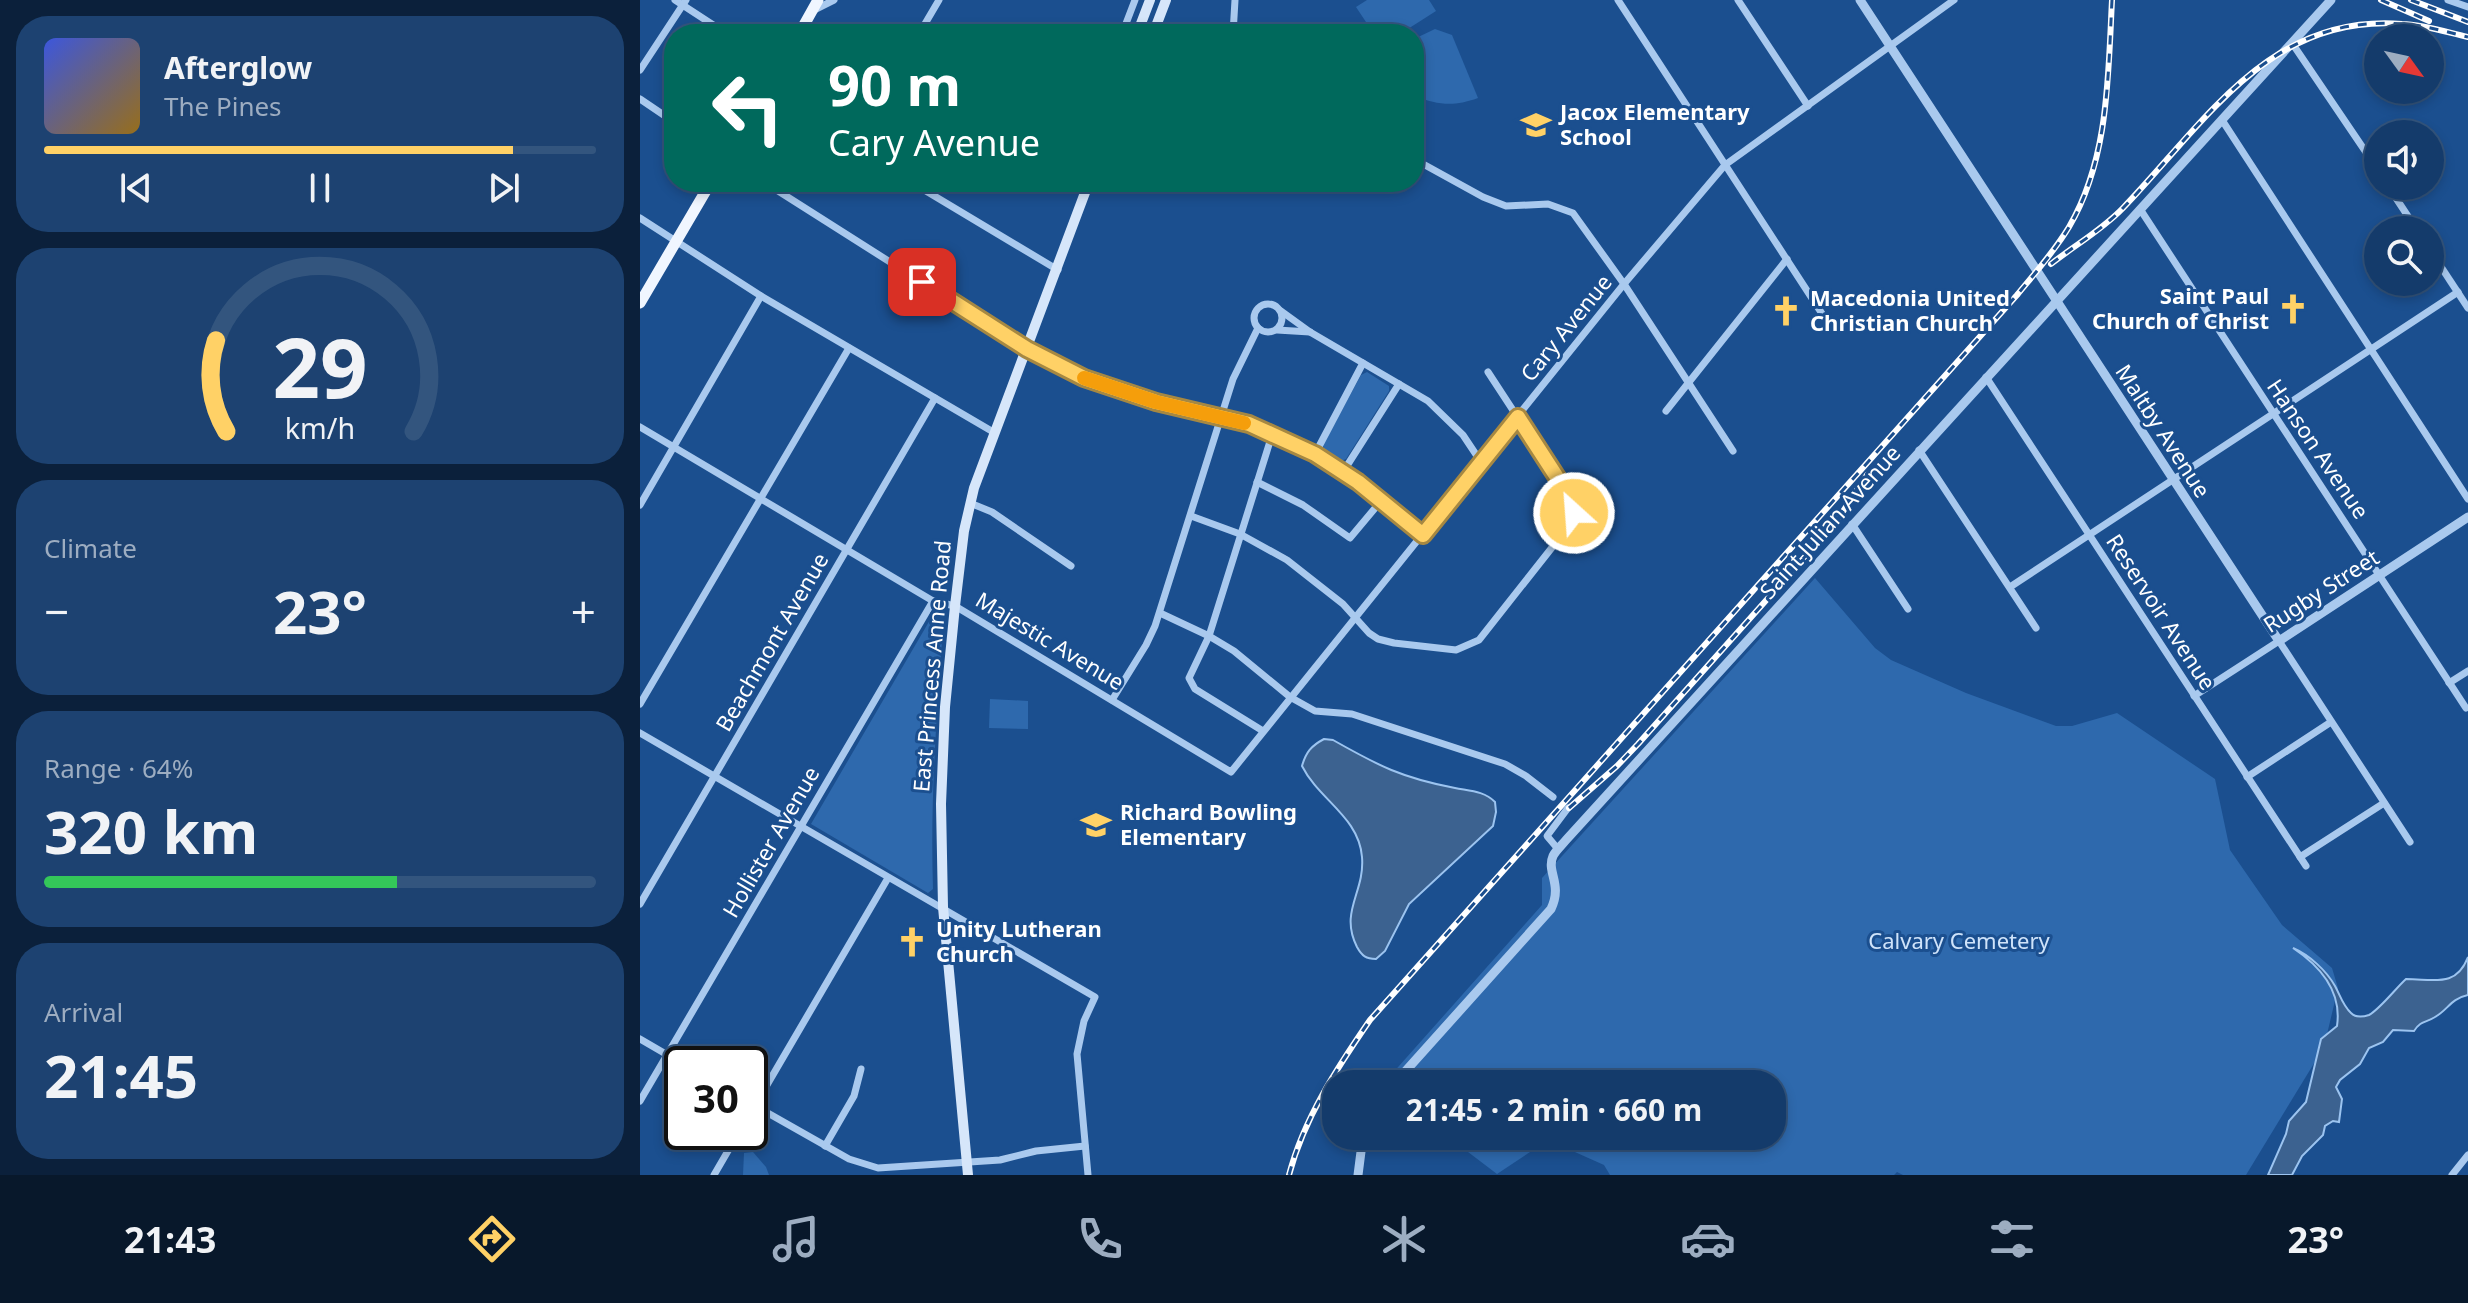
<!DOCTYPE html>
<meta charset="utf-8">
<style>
:root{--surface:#143b6b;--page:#1d4271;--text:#f1f3f6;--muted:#9dadc1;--line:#33557e;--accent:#ffd166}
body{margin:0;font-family:"Noto Sans",sans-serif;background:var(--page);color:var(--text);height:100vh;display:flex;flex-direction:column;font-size:30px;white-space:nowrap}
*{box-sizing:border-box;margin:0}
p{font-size:26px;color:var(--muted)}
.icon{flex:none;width:44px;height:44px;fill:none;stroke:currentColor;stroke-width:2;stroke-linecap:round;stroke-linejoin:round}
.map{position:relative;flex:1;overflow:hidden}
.drawer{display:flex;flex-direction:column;gap:16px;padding:16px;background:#0b203b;width:640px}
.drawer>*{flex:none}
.hud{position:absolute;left:24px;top:24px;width:760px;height:168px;border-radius:32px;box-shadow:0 4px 12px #0003,0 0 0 2px var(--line);background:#00695c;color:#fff;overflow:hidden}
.needle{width:52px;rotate:123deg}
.fabs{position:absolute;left:1724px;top:24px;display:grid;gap:16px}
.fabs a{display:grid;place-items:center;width:80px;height:80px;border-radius:50%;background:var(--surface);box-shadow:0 4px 12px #0003,0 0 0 2px var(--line);font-size:40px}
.speed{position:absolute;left:24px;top:1046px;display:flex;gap:16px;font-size:40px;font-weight:700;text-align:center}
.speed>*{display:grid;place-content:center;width:104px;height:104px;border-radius:50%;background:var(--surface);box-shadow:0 4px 12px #0003,0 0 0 2px var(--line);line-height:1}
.speed .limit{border:4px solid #111;border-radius:12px;background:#fff;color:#111}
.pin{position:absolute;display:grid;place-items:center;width:68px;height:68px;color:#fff;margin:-34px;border-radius:16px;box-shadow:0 4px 12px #0006}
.me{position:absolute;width:88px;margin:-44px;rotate:334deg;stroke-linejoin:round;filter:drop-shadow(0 0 6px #0008)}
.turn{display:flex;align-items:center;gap:28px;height:168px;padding:0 32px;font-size:36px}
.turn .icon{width:104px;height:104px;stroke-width:2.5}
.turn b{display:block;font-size:56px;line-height:68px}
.big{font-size:60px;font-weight:700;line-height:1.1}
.drawer .widget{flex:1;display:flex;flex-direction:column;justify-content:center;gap:12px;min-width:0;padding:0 28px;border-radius:32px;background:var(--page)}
.drawer .dial{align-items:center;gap:0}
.dial svg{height:208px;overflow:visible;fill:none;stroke:var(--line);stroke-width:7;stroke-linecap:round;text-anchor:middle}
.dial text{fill:var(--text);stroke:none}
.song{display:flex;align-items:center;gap:24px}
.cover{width:96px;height:96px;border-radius:12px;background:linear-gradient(135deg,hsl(230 70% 55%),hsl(40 70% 35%))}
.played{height:8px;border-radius:4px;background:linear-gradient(90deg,var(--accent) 85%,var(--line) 85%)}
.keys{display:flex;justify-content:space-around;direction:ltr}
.heat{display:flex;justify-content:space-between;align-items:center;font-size:44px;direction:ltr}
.charge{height:12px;border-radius:6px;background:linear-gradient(90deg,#34c759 64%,var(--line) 0)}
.trip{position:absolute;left:682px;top:1070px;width:464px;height:80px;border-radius:32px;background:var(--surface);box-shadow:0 4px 12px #0003,0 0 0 2px var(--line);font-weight:700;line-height:80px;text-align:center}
.dock{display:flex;height:128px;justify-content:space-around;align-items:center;background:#08182b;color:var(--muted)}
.dock .icon{width:56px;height:56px}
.dock .selected{color:var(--accent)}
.dock b{font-size:36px;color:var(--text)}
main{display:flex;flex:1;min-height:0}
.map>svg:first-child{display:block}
.green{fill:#2e69ad}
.water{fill:#3c6290;stroke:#9cc4f0;stroke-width:2}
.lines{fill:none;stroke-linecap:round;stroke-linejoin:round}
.minor{stroke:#a9c9ee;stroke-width:7}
.tertiary{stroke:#a9c9ee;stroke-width:9}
.secondary{stroke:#d6e6fa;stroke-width:10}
.primary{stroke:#f0f6ff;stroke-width:11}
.rail-casing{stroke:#fff;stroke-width:6}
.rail{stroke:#1b4f8f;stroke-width:3;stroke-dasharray:9;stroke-linecap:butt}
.route-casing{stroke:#a68842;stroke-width:20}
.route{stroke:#ffd166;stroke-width:14}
.slow{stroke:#f59e0b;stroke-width:14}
.labels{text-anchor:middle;stroke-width:6;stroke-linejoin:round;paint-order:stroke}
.poi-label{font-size:22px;font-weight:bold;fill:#fff;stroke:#1b4f8f;text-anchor:start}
.street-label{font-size:22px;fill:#fff;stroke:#1b4f8f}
.park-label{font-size:22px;fill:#cfe3fa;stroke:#1b4f8f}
</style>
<main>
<section class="drawer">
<div class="widget">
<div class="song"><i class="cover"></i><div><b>Afterglow</b><p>The Pines</p></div></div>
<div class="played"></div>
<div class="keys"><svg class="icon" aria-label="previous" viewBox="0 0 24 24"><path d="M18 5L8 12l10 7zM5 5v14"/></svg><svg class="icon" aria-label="pause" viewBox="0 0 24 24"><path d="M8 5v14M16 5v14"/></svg><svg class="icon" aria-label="next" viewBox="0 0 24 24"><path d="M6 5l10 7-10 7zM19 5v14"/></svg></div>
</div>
<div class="widget dial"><svg viewBox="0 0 100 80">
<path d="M14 69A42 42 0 1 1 86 69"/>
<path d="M14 69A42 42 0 0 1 10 34" stroke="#ffd166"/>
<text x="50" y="56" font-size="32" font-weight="700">29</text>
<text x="50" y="72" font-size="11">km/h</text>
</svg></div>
<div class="widget"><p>Climate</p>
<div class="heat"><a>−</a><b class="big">23°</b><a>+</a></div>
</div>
<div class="widget"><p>Range · 64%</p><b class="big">320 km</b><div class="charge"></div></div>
<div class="widget"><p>Arrival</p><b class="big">21:45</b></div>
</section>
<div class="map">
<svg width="1828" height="1175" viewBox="0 0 1828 1175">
<rect width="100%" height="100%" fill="#1b4f8f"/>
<g class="green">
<path d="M 727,0 L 789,0 L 796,11 L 760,34 L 734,34 L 716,7 Z"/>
<path d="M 795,29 L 812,35 L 838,98 C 813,107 799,105 774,96 L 774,39 Z"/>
<path d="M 727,372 L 749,386 L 749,391 L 706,459 L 699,462 L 684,452 L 683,445 L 721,375 Z"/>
<path d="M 1175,578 L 1235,648 L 1251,660 L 1326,693 L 1416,726 L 1432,726 L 1477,713 L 1575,779 L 1590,850 L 1642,925 L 1692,968 L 1698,988 L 1684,1047 L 1606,1175 L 1263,1175 L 1257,1172 L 1254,1175 L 970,1175 L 964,1165 L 908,1140 L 857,1174 L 807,1136 L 1132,1136 L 1132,1084 L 743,1084 L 902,905 L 902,878 Z"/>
<path d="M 294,613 L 304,615 C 297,707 290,797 293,889 L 288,893 L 171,824 Z"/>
<path d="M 350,699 L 388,701 L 388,729 L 349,728 Z"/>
<path d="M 113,1152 L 126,1167 L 129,1175 L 103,1175 L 104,1153 Z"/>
</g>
<g class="water">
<path d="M 684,739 L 693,740 C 739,766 762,778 815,788 C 830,791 844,791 855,802 L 856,812 L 853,826 L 769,904 L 745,951 L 736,959 C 726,959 722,956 717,947 C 699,911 725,893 722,857 C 719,817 679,800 662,766 C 666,752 671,746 684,739 Z"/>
<path d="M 1653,948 C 1669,955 1686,970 1695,986 C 1700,995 1703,1006 1711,1013 C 1716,1018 1723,1017 1729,1015 C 1740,1009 1756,988 1766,979 C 1794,979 1816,988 1828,957 L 1828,995 C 1810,999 1809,1009 1795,1017 C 1786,1023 1781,1020 1774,1031 L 1753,1030 L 1743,1042 L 1729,1048 L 1720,1064 L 1700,1080 L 1696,1087 L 1702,1099 L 1699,1122 L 1693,1121 L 1685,1126 L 1683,1135 L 1662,1156 L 1652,1175 L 1628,1175 L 1646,1134 L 1649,1121 L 1666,1102 L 1681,1039 L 1697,1026 C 1702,992 1680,966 1653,948 Z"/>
</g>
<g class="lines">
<g class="minor">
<path d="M 35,0 L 87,34"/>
<path d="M 978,0 L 1190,326"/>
<path d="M 1098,0 L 1168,106"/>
<path d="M 1808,0 L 1828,7"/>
<path d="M 174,10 L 194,0"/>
<path d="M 279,34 L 299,0"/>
<path d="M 482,34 L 495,0"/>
<path d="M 593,34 L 595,0"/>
<path d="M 1652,43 L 1738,170"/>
<path d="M 0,70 L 46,0"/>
<path d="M 0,99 L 34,122"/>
<path d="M 1582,120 L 1828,499"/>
<path d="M 774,159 L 843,197 L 866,206 L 908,204 L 933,213 L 984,284 L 1093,451"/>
<path d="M 124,182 L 387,349 L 444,378 L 516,402 L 609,424 L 675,454 L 718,482 L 783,535"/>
<path d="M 271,182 L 418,270"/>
<path d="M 1748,186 L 1777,230"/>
<path d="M 1500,209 L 1826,708"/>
<path d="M 0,218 L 121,296 L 355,433"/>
<path d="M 1790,250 L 1828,308"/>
<circle cx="628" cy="318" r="14"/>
<path d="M 641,311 L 670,332 L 788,401 L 823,435 L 841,462"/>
<path d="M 637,330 L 670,332"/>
<path d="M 1346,377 L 1666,866"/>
<path d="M 1026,411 L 1147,259"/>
<path d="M 0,427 L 293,601 L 315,606 L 591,772 L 984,284 L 1085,165 L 1314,0"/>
<path d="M 1279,450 L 1396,628"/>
<path d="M 675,454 L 723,363"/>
<path d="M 703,472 L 759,384"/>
<path d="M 617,482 L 663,505 L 710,538 L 741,501"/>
<path d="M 330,503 L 352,512 L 431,566"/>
<path d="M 0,505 L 121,296"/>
<path d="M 551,516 L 600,534 L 647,560 L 703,604 L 729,633 L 738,639 L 754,643 L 816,650 L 839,640 L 929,526 L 934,513 L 933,502 L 848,372"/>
<path d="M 1212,524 L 1268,609"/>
<path d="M 1370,587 L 1818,292"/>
<path d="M 520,613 L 569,636 L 594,651 L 650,697 L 675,711 L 712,714 L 865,764 L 886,776 L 913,797"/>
<path d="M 1809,683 L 1828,671"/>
<path d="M 1554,696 L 1639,641 L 1770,842"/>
<path d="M 472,700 L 506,645 L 515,626 L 593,379 L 618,328"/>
<path d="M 0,704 L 209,348"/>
<path d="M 623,731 L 555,689 L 549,678 L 569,636 L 632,435"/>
<path d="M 0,733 L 455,997 L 444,1021 L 437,1054 L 448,1175"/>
<path d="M 1607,777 L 1691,722"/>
<path d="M 918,849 L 907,836 L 928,808"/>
<path d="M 1660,857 L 1744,803"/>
<path d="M 0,904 L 295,398"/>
<path d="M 0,1039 L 43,1064"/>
<path d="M 0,1101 L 293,601"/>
<path d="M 110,1103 L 209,1159 L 238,1168 L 360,1160 L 396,1151 L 445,1146"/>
<path d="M 110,1114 L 248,878"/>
<path d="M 185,1146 L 214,1096 L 221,1069"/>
<path d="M 74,1175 L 99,1132"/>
<path d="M 1812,1175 L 1828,1155"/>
</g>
<g class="tertiary">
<path d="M 1220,0 L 1639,641 L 1828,517"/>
<path d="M 754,1084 L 911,909 C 923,884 906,872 913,856 C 916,850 922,845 926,840 L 1691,0"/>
<path d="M 718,1175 L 723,1136"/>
</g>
<g class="secondary">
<path d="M 497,34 L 510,0"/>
<path d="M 513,34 L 526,0"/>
<path d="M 328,1175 L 303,907 L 301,804 L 305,707 L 315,606 L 324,531 L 334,488 L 449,182"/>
</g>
<g class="primary">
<path d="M 159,34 L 178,0"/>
<path d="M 0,303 L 71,182"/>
</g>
<g class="rail-casing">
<g id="rail">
<path d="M 1741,0 L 1789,21"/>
<path d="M 1771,0 L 1828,22"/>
<path d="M 1411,264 C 1435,245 1462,230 1483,208 C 1564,124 1629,13 1762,24 C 1785,25 1806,32 1828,37"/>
<path d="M 929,808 L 977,766 L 998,744 L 1196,522 L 1227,475"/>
<path d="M 649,1175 C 664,1118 697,1068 730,1020 L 1377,295 C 1395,273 1414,252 1429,227 C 1469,159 1468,76 1472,0"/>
</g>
</g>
<use href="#rail" class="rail"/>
</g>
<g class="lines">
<g class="route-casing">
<path id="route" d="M 282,282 L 387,349 L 444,378 L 516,402 L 609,424 L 675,454 L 718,482 L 783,535 L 878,417 L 933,502 L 934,513"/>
</g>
<use href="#route" class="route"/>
<path class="slow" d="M 444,378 L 516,402 L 604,423"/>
</g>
<defs>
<g id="school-bare" transform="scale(2.4)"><path d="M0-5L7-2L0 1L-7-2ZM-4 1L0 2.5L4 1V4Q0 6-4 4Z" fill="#ffd166" stroke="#1b4f8f" stroke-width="2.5" paint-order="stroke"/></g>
<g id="church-bare" transform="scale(2.4)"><path d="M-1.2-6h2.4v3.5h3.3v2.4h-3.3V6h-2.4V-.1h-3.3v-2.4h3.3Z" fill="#ffd166" stroke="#1b4f8f" stroke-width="2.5" paint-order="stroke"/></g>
</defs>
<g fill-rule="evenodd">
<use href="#school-bare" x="896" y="125"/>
<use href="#church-bare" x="1653" y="309"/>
<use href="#church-bare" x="1146" y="311"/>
<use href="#school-bare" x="456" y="825"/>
<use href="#church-bare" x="272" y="942"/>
</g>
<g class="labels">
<g class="poi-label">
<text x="920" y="120">Jacox Elementary<tspan x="920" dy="25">School</tspan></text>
<text x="1629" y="304" text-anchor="end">Saint Paul<tspan x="1629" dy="25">Church of Christ</tspan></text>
<text x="1170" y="306">Macedonia United<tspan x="1170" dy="25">Christian Church</tspan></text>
<text x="480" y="820">Richard Bowling<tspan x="480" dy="25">Elementary</tspan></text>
<text x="296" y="937">Unity Lutheran<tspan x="296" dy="25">Church</tspan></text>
</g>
<g class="street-label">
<text transform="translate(926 328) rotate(-51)" y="8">Cary Avenue</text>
<text transform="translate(1523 431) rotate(57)" y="8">Maltby Avenue</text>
<text transform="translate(1678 449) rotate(56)" y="8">Hanson Avenue</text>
<text transform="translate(1190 522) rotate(-48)" y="8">Saint Julian Avenue</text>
<text transform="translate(1681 591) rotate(-33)" y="8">Rugby Street</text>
<text transform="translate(1521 612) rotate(57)" y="8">Reservoir Avenue</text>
<text transform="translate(410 641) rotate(31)" y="8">Majestic Avenue</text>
<text transform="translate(132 642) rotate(-60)" y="8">Beachmont Avenue</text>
<text transform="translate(292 666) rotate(-85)" y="8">East Princess Anne Road</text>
<text transform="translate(131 842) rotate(-60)" y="8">Hollister Avenue</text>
</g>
<g class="park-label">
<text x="1319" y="949">Calvary Cemetery</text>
</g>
</g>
</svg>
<div class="fabs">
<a><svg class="needle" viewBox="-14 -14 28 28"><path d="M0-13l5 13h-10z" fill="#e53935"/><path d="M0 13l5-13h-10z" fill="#9dadc1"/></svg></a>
<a><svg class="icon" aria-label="sound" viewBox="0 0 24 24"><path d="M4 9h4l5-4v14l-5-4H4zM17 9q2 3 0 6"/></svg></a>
<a><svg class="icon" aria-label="search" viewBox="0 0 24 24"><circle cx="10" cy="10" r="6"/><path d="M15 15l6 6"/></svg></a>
</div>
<div class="speed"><div class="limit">30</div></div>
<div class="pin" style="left:282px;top:282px;background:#d93025"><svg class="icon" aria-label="arrive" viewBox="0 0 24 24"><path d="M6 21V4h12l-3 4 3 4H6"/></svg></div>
<svg class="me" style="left:934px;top:513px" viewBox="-20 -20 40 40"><circle r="17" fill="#ffd166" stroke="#fff" stroke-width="3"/><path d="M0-11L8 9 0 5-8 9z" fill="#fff"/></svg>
<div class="trip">21:45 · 2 min · 660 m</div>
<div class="hud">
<div class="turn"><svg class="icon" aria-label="left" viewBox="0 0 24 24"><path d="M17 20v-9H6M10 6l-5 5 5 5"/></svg><div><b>90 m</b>Cary Avenue</div></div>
</div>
</div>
</main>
<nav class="dock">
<b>21:43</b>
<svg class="icon selected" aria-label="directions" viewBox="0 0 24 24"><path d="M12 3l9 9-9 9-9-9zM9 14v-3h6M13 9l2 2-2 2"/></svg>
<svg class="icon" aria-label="music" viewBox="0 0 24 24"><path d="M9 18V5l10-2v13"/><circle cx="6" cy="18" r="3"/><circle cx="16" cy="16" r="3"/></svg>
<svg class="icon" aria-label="phone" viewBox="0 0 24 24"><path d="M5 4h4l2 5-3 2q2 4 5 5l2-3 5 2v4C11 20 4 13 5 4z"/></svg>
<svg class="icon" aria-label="climate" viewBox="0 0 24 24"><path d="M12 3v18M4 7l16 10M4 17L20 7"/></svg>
<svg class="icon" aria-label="car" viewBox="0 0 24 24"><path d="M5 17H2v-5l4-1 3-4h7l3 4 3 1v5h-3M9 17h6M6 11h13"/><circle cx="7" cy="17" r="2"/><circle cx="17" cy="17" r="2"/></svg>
<svg class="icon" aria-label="filters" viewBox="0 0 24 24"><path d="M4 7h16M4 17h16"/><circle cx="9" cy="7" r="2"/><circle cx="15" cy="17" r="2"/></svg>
<b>23°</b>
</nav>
